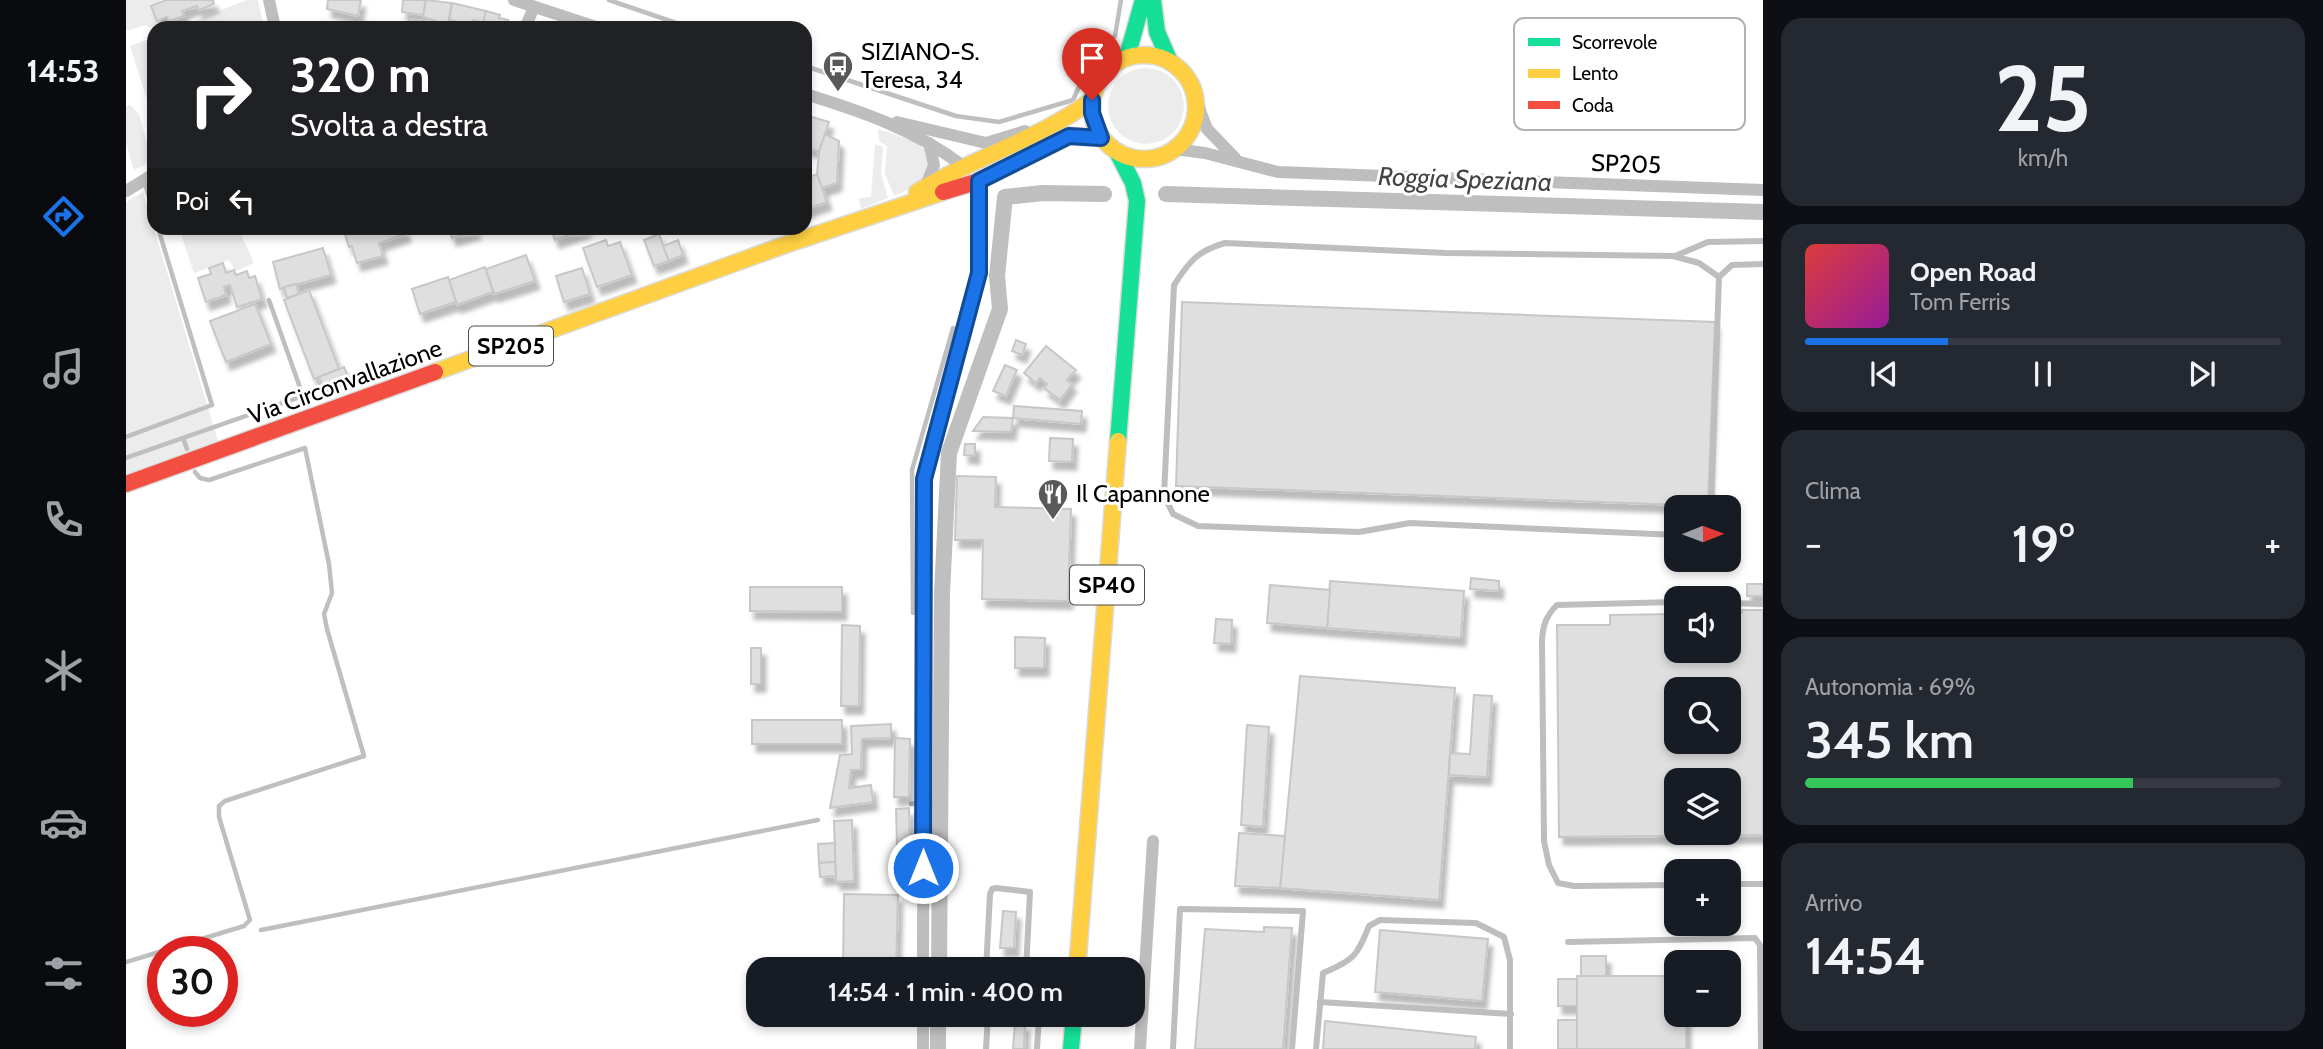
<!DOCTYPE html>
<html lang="it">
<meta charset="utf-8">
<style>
:root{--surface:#171b24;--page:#242831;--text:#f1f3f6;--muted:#9ea1a6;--line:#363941;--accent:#1a73e8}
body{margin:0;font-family:Cabin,sans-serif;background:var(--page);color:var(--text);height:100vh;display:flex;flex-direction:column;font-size:26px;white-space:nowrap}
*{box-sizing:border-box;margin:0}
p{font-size:23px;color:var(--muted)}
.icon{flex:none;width:38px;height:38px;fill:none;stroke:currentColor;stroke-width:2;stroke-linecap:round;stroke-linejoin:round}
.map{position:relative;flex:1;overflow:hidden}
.panel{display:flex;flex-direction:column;gap:18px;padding:18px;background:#0d0f14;width:560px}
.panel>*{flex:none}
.hud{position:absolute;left:21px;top:21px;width:665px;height:214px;border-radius:21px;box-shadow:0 4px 10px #0003;background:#202124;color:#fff;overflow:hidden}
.needle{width:46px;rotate:89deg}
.tools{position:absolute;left:1538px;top:495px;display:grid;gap:14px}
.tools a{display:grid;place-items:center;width:77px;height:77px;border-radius:14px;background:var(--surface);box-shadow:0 4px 10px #0003;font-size:35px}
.speed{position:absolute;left:21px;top:936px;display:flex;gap:14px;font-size:35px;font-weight:700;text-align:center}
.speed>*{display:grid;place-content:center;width:91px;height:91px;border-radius:50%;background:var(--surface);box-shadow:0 4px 10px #0003;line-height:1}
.speed .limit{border:10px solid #d22;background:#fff;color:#111}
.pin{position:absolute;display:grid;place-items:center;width:60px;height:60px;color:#fff;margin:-72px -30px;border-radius:50% 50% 50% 0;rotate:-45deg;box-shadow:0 0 7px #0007}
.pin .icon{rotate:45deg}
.me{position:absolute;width:77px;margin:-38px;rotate:0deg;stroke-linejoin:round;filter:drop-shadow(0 0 5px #0008)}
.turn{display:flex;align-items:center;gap:24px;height:147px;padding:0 28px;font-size:32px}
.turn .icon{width:91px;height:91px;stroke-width:2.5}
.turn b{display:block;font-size:49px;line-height:60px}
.then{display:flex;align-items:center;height:66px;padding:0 28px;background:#0003;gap:14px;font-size:26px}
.big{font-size:52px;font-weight:600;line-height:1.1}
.panel .tile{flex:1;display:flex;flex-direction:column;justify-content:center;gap:10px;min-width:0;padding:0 24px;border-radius:21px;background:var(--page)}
.panel .dial{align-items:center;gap:0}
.dial b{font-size:91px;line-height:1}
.song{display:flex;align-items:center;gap:21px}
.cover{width:84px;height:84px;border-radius:10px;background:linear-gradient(135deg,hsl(0 70% 55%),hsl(300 70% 35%))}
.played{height:7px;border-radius:4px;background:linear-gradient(90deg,var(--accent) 30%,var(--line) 30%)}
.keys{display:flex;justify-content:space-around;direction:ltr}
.heat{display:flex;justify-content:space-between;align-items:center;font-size:38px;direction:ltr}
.charge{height:10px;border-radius:5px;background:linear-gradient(90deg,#34c759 69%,var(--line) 0)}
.trip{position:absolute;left:620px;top:957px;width:399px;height:70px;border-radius:21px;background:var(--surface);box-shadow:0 4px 10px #0003;font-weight:600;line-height:70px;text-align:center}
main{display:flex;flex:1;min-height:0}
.tab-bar{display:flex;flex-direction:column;width:126px;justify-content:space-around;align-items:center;background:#090b0e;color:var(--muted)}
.tab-bar .icon{width:49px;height:49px}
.tab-bar .current{color:var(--accent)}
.tab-bar b{font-size:32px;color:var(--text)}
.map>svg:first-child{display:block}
.green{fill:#ececec}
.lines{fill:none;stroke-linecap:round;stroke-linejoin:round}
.stream{stroke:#bfbfbf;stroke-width:4.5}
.canal{stroke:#bfbfbf;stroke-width:16}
.building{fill:#dfdfdf;stroke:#c7c7c7;stroke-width:2;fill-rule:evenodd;filter:url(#shadow)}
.fast-casing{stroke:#dbdbdb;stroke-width:19}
.slow-casing{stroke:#dbdbdb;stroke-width:19}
.jam-casing{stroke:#dbdbdb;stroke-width:19}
.lane{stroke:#bebebe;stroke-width:6}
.street{stroke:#bebebe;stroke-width:12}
.fast{stroke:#16e098;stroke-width:16}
.slow{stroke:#ffcf43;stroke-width:16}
.jam{stroke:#f24e42;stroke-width:16}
.route-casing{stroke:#114b97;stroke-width:18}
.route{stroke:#1a73e8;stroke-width:12}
.labels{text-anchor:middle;stroke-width:6;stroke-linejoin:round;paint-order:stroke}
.shield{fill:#fff;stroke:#4c4c4c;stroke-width:2}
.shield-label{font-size:23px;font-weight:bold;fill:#000}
.poi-label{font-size:24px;fill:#000;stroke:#fff;text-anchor:start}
.street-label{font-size:24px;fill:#000;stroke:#fff}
.water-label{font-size:26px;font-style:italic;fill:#444;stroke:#fff}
.key{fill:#fff;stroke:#b2b2b2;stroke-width:2}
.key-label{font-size:19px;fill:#000}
</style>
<main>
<nav class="tab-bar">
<b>14:53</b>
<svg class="icon current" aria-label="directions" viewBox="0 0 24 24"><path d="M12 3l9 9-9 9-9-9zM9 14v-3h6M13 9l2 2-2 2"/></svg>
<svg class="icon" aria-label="music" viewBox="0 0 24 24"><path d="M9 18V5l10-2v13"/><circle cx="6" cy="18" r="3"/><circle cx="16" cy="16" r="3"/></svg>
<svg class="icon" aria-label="phone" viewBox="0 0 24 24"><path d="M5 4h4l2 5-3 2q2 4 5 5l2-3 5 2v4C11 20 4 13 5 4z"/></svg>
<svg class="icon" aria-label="climate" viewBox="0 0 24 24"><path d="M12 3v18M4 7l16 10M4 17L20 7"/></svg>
<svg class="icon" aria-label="car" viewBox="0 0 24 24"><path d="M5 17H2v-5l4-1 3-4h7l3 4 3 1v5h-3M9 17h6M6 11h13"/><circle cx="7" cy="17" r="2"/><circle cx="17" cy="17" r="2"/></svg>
<svg class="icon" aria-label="filters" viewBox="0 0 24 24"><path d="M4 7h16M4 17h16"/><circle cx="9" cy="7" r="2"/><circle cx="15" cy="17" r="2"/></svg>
</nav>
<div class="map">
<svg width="1637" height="1049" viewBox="0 0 1637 1049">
<defs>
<filter id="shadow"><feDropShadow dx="4.5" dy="8" stdDeviation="2" flood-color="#0004"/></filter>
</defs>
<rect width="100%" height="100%" fill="#fff"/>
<g class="green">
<path d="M 0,0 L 34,0 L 35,2 L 25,6 L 31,20 L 41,17 L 43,21 L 26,28 L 19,25 L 0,31 Z"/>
<path d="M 121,0 L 132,0 L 138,28 L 50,28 Z"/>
<path d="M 28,37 L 28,122 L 4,46 Z"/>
<circle cx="1020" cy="106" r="38"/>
<path d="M 4,105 L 13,114 L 26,161 L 8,170 L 0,144 L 0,106 Z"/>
<path d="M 752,129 L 788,141 L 801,152 L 803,171 L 788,187 L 768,196 L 759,174 L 761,146 L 753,141 Z"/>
<path d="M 749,144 L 757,147 L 755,174 L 762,198 L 735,209 L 733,198 L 745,197 Z"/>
<path d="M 17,192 L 92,441 L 0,474 L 0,202 Z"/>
<path d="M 53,228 L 112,228 L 128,263 L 110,271 L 103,260 L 68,273 Z"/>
</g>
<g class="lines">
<g class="stream">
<path d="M 483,0 L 565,28"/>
<path d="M 679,66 L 830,116 L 873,122 L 947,100 L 963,64 L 989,36 L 995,0"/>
<path d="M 20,187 L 28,213"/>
<path d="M 0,437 L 86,405 L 32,228"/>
<path d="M 57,438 L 61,449"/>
<path d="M 0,458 L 177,396 L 143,300"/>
<path d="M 787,613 L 786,470 L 827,328"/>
<path d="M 807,803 L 815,803"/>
<path d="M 785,804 L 791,803"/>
<path d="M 135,930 L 692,820"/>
<path d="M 0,962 L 118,926 L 124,920 L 93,817 L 93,806 L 99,801 L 238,756 L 201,629 L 198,614 L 206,593 L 203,564 L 179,448 L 83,480 L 74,478 L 69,472"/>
</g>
<g class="canal">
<path d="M 1040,194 L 1637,212"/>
<path d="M 813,970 L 816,593 L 823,453 L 874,309 L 871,276 L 879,197 L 917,193 L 978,194"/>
<path d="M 812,1049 L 812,1015"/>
</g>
</g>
<g class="building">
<path d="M 40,0 L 87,0 L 88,4 L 73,10 L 71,6 L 56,11 L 58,16 L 43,21 L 41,17 L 31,21 L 25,6 Z"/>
<path d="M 202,0 L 235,0 L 232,16 L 201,9 Z"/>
<path d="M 277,0 L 300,0 L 297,15 L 276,12 Z"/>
<path d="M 300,0 L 326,3 L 322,25 L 297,17 Z"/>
<path d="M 326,3 L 360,11 L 358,23 L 347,20 L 345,25 L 323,20 Z"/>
<path d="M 360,11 L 374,15 L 373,18 L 382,20 L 380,28 L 356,27 Z"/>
<path d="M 283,19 L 304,22 L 303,28 L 281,28 Z"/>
<path d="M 679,115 L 703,122 L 693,152 L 679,147 Z"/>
<path d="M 699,134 L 713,141 L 711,183 L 696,188 L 691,174 L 693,152 Z"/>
<path d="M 691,174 L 701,202 L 679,210 L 679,179 Z"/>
<path d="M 217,228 L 278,228 L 280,234 L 253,243 L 257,256 L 231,263 L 226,246 L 223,247 Z"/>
<path d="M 323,228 L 349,228 L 350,231 L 326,238 Z"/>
<path d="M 425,228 L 460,228 L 461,229 L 429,240 Z"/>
<path d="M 533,234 L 543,261 L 528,266 L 518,240 Z"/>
<path d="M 480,240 L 482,246 L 494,242 L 506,275 L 471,287 L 457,248 Z"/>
<path d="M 552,240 L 557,255 L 543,261 L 537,246 Z"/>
<path d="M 197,248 L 205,275 L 154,289 L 147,262 Z"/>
<path d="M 400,255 L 409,281 L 368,294 L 360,269 Z"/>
<path d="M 97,263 L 100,273 L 108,270 L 110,275 L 121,271 L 123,278 L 129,276 L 136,299 L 111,307 L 104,285 L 98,287 L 100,295 L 80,302 L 72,278 L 85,274 L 83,268 Z"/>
<path d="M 359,267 L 367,292 L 331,305 L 323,280 Z"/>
<path d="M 456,268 L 464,294 L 438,302 L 430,276 Z"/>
<path d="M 322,277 L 330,302 L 294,314 L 286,289 Z"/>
<path d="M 170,284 L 173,294 L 161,298 L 158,287 Z"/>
<path d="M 183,290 L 213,369 L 188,379 L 158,300 Z"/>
<path d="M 1056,302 L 1589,322 L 1582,506 L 1050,486 Z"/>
<path d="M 129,304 L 145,344 L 100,362 L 84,321 Z"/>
<path d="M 890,340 L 900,344 L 896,355 L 886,351 Z"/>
<path d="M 920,346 L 950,370 L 941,380 L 946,384 L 934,400 L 918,388 L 921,384 L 914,378 L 910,383 L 898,373 Z"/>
<path d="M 879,365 L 891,370 L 880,396 L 867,391 Z"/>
<path d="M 218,367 L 223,378 L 197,388 L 193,377 Z"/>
<path d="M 888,406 L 956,411 L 955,424 L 887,418 Z"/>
<path d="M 857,417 L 887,418 L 885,432 L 847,431 Z"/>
<path d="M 924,438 L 947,439 L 946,462 L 923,461 Z"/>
<path d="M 839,444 L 849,444 L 849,456 L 838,455 Z"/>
<path d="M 831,476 L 870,477 L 869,507 L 945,509 L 942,601 L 856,599 L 857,540 L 829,540 Z"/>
<path d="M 1345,578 L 1373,581 L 1373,591 L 1344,589 Z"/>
<path d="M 1204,581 L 1338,591 L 1335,638 L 1201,628 Z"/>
<rect x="1621" y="584" width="16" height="12"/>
<path d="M 1144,585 L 1204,590 L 1201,628 L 1141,623 Z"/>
<path d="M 624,587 L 716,587 L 716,612 L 624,611 Z"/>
<path d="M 1616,610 L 1637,610 L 1637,835 L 1433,837 L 1431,625 L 1484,625 L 1484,615 L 1550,614 L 1550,651 L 1603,651 L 1603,614 L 1616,613 ZM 1550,690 L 1603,690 L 1603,742 L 1550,742 ZM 1550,780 L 1603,780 L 1603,833 L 1550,833 Z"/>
<path d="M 1090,619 L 1106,620 L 1105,644 L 1088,643 Z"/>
<path d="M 716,625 L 734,626 L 733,706 L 715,706 Z"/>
<path d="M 889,637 L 919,638 L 918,668 L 889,668 Z"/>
<rect x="625" y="648" width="10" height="36"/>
<path d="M 1174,676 L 1329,688 L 1313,900 L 1154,888 Z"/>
<path d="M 1348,695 L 1366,696 L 1361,777 L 1323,775 L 1324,753 L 1344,754 Z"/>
<rect x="626" y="720" width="90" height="24"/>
<path d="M 765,724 L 765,738 L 736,739 L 735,770 L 725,770 L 723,788 L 745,785 L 747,802 L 704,808 L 714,755 L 726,754 L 725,726 Z"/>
<path d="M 1121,725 L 1143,727 L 1137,827 L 1115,825 Z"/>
<path d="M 769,738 L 784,739 L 783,797 L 768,797 Z"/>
<path d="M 783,808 L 785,881 L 772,881 L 770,809 Z"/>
<path d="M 726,820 L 728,881 L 710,882 L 708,821 Z"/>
<path d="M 1113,833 L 1159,836 L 1154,888 L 1109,886 Z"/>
<path d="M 709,843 L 709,862 L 693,863 L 692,844 Z"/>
<path d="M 709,862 L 710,876 L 694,877 L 693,863 Z"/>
<path d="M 718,894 L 772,895 L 770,970 L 717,970 Z"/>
<path d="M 877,911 L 890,912 L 888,948 L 874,948 Z"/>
<path d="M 1138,927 L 1166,928 L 1157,1049 L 1069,1049 L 1079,929 L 1138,932 Z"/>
<path d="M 1254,930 L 1362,939 L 1356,1001 L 1249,992 Z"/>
<rect x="1455" y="956" width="25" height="20"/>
<path d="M 1451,976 L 1550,976 L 1550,1015 L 1560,1015 L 1560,1049 L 1451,1049 Z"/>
<rect x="1432" y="979" width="19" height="27"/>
<rect x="1432" y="1020" width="19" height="29"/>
<path d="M 1199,1021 L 1350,1037 L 1349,1049 L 1197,1049 Z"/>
<path d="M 889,1023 L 899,1023 L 898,1049 L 887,1049 Z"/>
</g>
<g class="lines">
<g class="fast-casing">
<g id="fast">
<path d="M 1027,0 L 1031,32 L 1044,62"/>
<path d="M 1001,57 L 1017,0"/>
<path d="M 991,152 L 1007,183 L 1011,201 L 992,441"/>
<path d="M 945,1049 L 948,1015"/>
</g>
</g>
<g class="slow-casing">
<g id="slow">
<circle cx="1018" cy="107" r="52"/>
<path d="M 791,192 C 848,157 912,140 966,100"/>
<path d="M 309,372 L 653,247 L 817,192"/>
<path d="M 951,970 L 992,441"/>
</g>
</g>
<g class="jam-casing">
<g id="jam">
<path d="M 817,192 L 853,181 L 943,136 L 975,138"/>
<path d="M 0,484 L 309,372"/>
</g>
</g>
<g class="lane">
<path d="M 1549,256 L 1582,242 L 1637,241"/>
<path d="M 1593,277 L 1606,265 L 1637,264"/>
<path d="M 1550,535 L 1284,523 L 1233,532 L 1072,526 L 1047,514 L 1038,495 L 1048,285 C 1063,262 1071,251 1099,243 L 1320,253 L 1547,256 L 1573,263 L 1593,277 L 1585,508"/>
<path d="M 1550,602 L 1431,605 C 1420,616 1417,625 1416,640 L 1418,841 L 1423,865 L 1432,883 L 1448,886 L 1550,885"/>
<path d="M 1603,603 L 1637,604"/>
<path d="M 1603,884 L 1637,884"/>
<path d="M 1442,942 L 1629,938 L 1634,945 L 1635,1049"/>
<path d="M 860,967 L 891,970"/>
<path d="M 860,970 L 864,894 L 866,889 L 870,888 L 904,892 L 900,970"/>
<path d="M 1194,1002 L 1385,1014"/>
<path d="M 860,1049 L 862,1015"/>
<path d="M 911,1049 L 913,1015"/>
<path d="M 1047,1049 L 1054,909 L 1177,911 L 1166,1049"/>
<path d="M 1190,1049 L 1197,973 C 1228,960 1231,956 1243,926 L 1254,920 L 1350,923 L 1378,937 L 1384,960 L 1384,1049"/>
</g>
<g class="street">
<path d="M 143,0 L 149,28"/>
<path d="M 388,0 L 473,28"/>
<path d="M 399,28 L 408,7"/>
<path d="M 679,94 C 735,111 790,130 837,166 L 841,166"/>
<path d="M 1070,100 L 1081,129 L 1109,158"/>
<path d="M 771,122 L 860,143 L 899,131"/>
<path d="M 1049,149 L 1079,153 L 1152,172 L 1637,190"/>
<path d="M 800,186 L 808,165 L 803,143"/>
<path d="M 0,191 L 28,174"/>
<path d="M 797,970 L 798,479 L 853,273 L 853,181"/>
<path d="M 797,1049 L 797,1015"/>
<path d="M 1014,1049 L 1027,841"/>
</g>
<use href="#fast" class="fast"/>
<use href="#slow" class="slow"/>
<use href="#jam" class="jam"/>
</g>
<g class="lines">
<g class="route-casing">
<path id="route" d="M 797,868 L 798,479 L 853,273 L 853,181 L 943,136 L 975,138 L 966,113 L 966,100"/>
</g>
<use href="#route" class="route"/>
</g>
<defs>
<g id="bus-pin" transform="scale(1.575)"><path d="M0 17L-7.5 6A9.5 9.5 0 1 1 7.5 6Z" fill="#595959" stroke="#fff"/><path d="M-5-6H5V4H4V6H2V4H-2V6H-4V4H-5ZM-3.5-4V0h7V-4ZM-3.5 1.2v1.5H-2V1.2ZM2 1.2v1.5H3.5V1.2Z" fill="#fff"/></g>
<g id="restaurant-pin" transform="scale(1.575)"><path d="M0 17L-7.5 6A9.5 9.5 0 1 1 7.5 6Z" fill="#595959" stroke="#fff"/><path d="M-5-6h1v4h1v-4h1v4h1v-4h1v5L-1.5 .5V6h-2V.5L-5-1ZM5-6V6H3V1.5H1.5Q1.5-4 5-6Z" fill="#fff"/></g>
</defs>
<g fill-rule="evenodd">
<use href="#bus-pin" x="712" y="66"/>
<use href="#restaurant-pin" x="927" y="494"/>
</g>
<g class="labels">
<g class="shield">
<rect x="343" y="326.5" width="84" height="39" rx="5"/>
<rect x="944" y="565.5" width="74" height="39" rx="5"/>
</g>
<g class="shield-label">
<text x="385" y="354">SP205</text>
<text x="981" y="593">SP40</text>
</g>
<g class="poi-label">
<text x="735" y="60">SIZIANO-S.<tspan x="735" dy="28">Teresa, 34</tspan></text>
<text x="950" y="502">Il Capannone</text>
</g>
<g class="street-label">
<text transform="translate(1500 164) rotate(2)" y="8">SP205</text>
<text transform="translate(219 382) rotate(-20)" y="8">Via Circonvallazione</text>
</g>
<g class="water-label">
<text transform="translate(1339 179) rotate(2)" y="9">Roggia Speziana</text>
</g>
</g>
<rect x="1388" y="18" width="231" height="112" rx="10" class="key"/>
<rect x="1402" y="38" width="32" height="8" fill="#16e098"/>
<rect x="1402" y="69" width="32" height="9" fill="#ffcf43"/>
<rect x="1402" y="101" width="32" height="8" fill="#f24e42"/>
<g class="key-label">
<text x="1446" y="49">Scorrevole</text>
<text x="1446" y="80">Lento</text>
<text x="1446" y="112">Coda</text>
</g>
</svg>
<div class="tools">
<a><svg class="needle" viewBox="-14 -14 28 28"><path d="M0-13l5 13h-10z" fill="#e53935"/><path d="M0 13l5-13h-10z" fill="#9ea1a6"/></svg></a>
<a><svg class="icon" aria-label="sound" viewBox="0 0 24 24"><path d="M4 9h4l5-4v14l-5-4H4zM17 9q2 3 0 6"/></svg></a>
<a><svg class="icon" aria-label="search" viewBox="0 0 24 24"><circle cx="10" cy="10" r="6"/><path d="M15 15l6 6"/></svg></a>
<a><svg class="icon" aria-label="layers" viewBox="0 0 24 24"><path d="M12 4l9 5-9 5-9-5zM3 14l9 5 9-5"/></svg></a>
<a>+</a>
<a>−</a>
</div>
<div class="speed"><div class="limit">30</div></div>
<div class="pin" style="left:966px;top:100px;background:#d93025"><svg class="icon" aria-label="arrive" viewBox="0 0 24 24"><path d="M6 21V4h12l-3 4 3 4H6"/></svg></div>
<svg class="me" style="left:797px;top:868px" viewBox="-20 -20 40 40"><circle r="17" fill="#1a73e8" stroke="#fff" stroke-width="3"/><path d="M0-11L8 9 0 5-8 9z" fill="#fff"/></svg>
<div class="trip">14:54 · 1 min · 400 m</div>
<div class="hud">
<div class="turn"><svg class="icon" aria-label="right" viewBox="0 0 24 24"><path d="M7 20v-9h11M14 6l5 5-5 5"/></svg><div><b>320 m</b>Svolta a destra</div></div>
<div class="then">Poi<svg class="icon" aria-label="left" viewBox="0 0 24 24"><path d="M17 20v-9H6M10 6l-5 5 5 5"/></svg></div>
</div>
</div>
<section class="panel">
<div class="tile dial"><b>25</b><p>km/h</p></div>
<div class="tile">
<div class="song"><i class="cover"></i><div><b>Open Road</b><p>Tom Ferris</p></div></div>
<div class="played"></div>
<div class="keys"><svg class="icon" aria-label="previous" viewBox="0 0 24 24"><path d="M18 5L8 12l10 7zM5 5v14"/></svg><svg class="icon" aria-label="pause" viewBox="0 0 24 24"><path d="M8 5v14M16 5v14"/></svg><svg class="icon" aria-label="next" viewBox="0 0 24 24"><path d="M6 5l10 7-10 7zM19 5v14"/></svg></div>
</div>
<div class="tile"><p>Clima</p>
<div class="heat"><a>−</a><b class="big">19°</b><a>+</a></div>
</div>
<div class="tile"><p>Autonomia · 69%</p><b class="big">345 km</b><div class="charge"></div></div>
<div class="tile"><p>Arrivo</p><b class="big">14:54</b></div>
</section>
</main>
